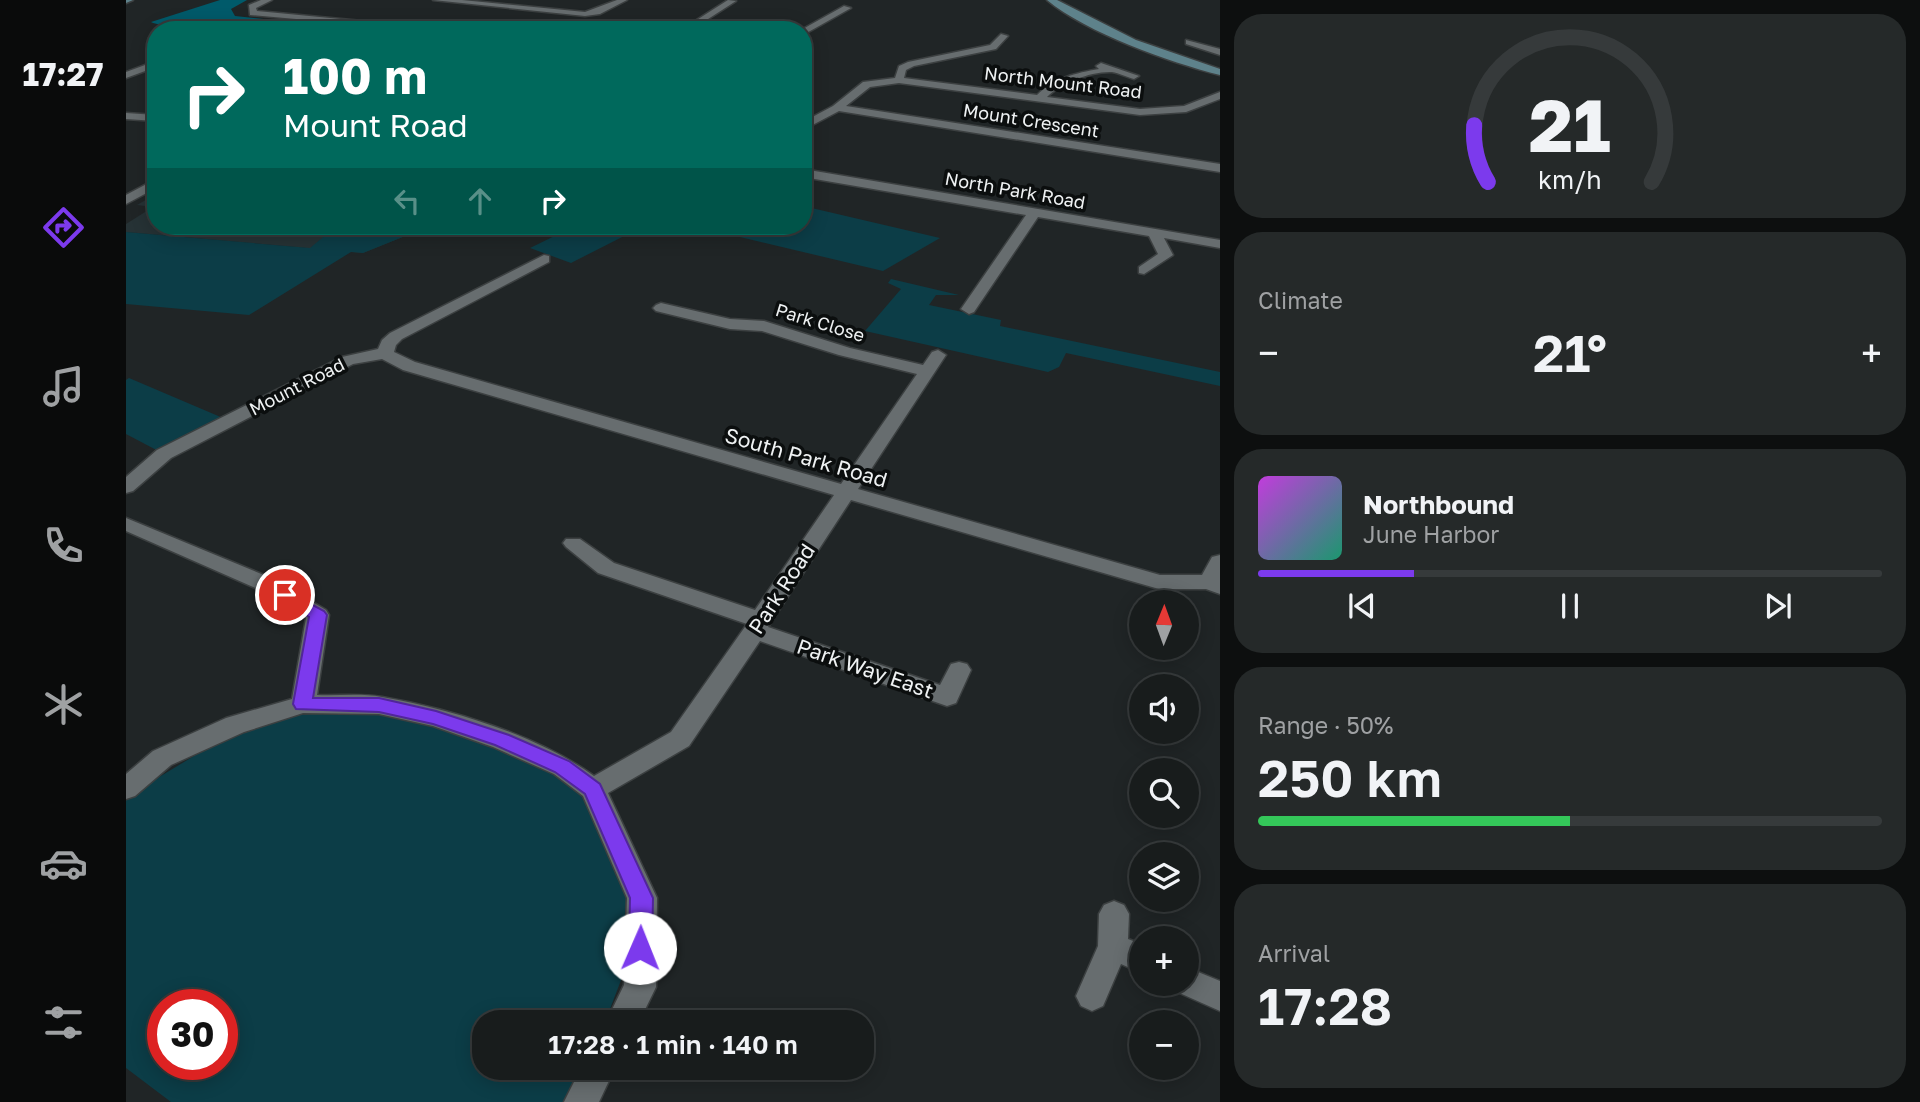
<!DOCTYPE html>
<meta charset="utf-8">
<style>
:root{--surface:#181c1c;--page:#252929;--text:#f1f3f6;--muted:#9fa1a3;--line:#363a3b;--accent:#7c3aed}
body{margin:0;font-family:"Golos Text",sans-serif;background:var(--page);color:var(--text);height:100vh;display:flex;flex-direction:column;font-size:26px;white-space:nowrap}
*{box-sizing:border-box;margin:0}
p{font-size:23px;color:var(--muted)}
.icon{flex:none;width:38px;height:38px;fill:none;stroke:currentColor;stroke-width:2;stroke-linecap:round;stroke-linejoin:round}
.map{position:relative;flex:1;overflow:hidden}
.details{display:flex;flex-direction:column;gap:14px;padding:14px;background:#0d0f0f;width:700px}
.details>*{flex:none}
.top-card{position:absolute;left:21px;top:21px;width:665px;height:214px;border-radius:28px;box-shadow:0 4px 18px #0003,0 0 0 2px var(--line);background:#00695c;color:#fff;overflow:hidden}
.needle{width:46px;rotate:1deg}
.buttons{position:absolute;left:1003px;top:590px;display:grid;gap:14px}
.buttons a{display:grid;place-items:center;width:70px;height:70px;border-radius:50%;background:var(--surface);box-shadow:0 4px 18px #0003,0 0 0 2px var(--line);font-size:35px}
.speed{position:absolute;left:21px;top:989px;display:flex;gap:14px;font-size:35px;font-weight:700;text-align:center}
.speed>*{display:grid;place-content:center;width:91px;height:91px;border-radius:50%;background:var(--surface);box-shadow:0 4px 18px #0003,0 0 0 2px var(--line);line-height:1}
.speed .limit{border:10px solid #d22;background:#fff;color:#111}
.pin{position:absolute;display:grid;place-items:center;width:60px;height:60px;color:#fff;margin:-30px;border:4px solid #fff;border-radius:50%;box-shadow:0 2px 7px #0007}
.me{position:absolute;width:77px;margin:-38px;rotate:1deg;stroke-linejoin:round;filter:drop-shadow(0 0 5px #0008)}
.turn{display:flex;align-items:center;gap:24px;height:147px;padding:0 21px;font-size:32px}
.turn .icon{width:91px;height:91px;stroke-width:2.5}
.turn b{display:block;font-size:49px;line-height:60px}
.lanes{display:flex;align-items:center;height:66px;padding:0 21px;background:#0003;justify-content:center;gap:35px;direction:ltr}
.lanes .off{opacity:.35}
.big{font-size:52px;font-weight:600;line-height:1.1}
.details .tile{flex:1;display:flex;flex-direction:column;justify-content:center;gap:10px;min-width:0;padding:0 24px;border-radius:28px;background:var(--page)}
.details .dial{align-items:center;gap:0}
.dial svg{height:182px;overflow:visible;fill:none;stroke:var(--line);stroke-width:7;stroke-linecap:round;text-anchor:middle}
.dial text{fill:var(--text);stroke:none}
.song{display:flex;align-items:center;gap:21px}
.cover{width:84px;height:84px;border-radius:10px;background:linear-gradient(135deg,hsl(290 70% 55%),hsl(160 70% 35%))}
.played{height:7px;border-radius:4px;background:linear-gradient(90deg,var(--accent) 25%,var(--line) 25%)}
.keys{display:flex;justify-content:space-around;direction:ltr}
.heat{display:flex;justify-content:space-between;align-items:center;font-size:38px;direction:ltr}
.charge{height:10px;border-radius:5px;background:linear-gradient(90deg,#34c759 50%,var(--line) 0)}
.trip{position:absolute;left:346px;top:1010px;width:402px;height:70px;border-radius:28px;background:var(--surface);box-shadow:0 4px 18px #0003,0 0 0 2px var(--line);font-weight:600;line-height:70px;text-align:center}
main{display:flex;flex:1;min-height:0}
.dock{display:flex;flex-direction:column;width:126px;justify-content:space-around;align-items:center;background:#0a0b0b;color:var(--muted)}
.dock .icon{width:49px;height:49px}
.dock .selected{color:var(--accent)}
.dock b{font-size:32px;color:var(--text)}
.map>svg:first-child{display:block}
.built{fill:#263235}
.green{fill:#0c3d47;fill-rule:evenodd}
.water{fill:#005a6a}
.lines{fill:none;stroke-linecap:round;stroke-linejoin:round}
.street-casing{stroke:#3c4041;stroke-width:3}
.secondary-casing{stroke:#3c4041;stroke-width:3}
.street{fill:#676d6f;fill-rule:evenodd}
.secondary{fill:#5e828b;fill-rule:evenodd}
.route{fill:#7c3aed;stroke:#51269a;stroke-width:2}
.labels{text-anchor:middle;stroke-width:7;stroke-linejoin:round;paint-order:stroke}
.far-street-label{font-size:18px;fill:#eff2f3;stroke:#0b0e0e}
.street-label{font-size:21px;fill:#eff2f3;stroke:#0b0e0e}
</style>
<main>
<nav class="dock">
<b>17:27</b>
<svg class="icon selected" aria-label="directions" viewBox="0 0 24 24"><path d="M12 3l9 9-9 9-9-9zM9 14v-3h6M13 9l2 2-2 2"/></svg>
<svg class="icon" aria-label="music" viewBox="0 0 24 24"><path d="M9 18V5l10-2v13"/><circle cx="6" cy="18" r="3"/><circle cx="16" cy="16" r="3"/></svg>
<svg class="icon" aria-label="phone" viewBox="0 0 24 24"><path d="M5 4h4l2 5-3 2q2 4 5 5l2-3 5 2v4C11 20 4 13 5 4z"/></svg>
<svg class="icon" aria-label="climate" viewBox="0 0 24 24"><path d="M12 3v18M4 7l16 10M4 17L20 7"/></svg>
<svg class="icon" aria-label="car" viewBox="0 0 24 24"><path d="M5 17H2v-5l4-1 3-4h7l3 4 3 1v5h-3M9 17h6M6 11h13"/><circle cx="7" cy="17" r="2"/><circle cx="17" cy="17" r="2"/></svg>
<svg class="icon" aria-label="filters" viewBox="0 0 24 24"><path d="M4 7h16M4 17h16"/><circle cx="9" cy="7" r="2"/><circle cx="15" cy="17" r="2"/></svg>
</nav>
<div class="map">
<svg width="1094" height="1102" viewBox="0 0 1094 1102">
<rect width="100%" height="100%" fill="#202526"/>
<path class="built" d="M 30,194 L 30,226 L 304,226 L 237,253 L 0,232 L 0,224 L 27,207 L 11,205 Z"/>
<g class="green">
<path d="M 677,206 L 814,238 L 757,271 L 597,233 L 610,226 L 677,226 Z"/>
<path d="M 196,226 L 304,226 L 237,253 L 225,252 L 123,315 L 0,304 L 0,232 L 184,248 L 208,228 Z"/>
<path d="M 449,226 L 474,226 L 502,234 L 445,263 L 404,248 Z"/>
<path d="M 765,279 L 833,295 L 810,295 L 803,305 L 875,320 L 874,326 L 1094,372 L 1094,386 L 940,353 L 933,367 L 922,372 L 739,331 L 775,289 L 762,283 Z"/>
<path d="M 3,378 L 104,421 L 38,454 L 0,434 L 0,380 Z"/>
<path d="M 266,708 L 450,776 L 515,928 L 479,1022 L 359,1022 L 359,1068 L 461,1068 L 448,1102 L 45,1102 L 0,1068 L 0,797 L 131,718 ZM 37,1004 L 96,1004 L 96,1064 L 37,1064 Z"/>
</g>
<path class="water" d="M 94,0 L 121,0 L 105,9 L 109,16 L 194,25 C 181,34 40,31 25,22 Z"/>
<g class="lines">
<g class="street-casing">
<g id="street">
<path d="M 135,0 L 146,0 L 130,8 L 131,11 L 330,30 L 293,30 L 124,15 L 123,5 Z"/>
<path d="M 307,0 L 336,0 L 459,12 L 491,0 L 501,0 L 474,14 L 459,16 Z"/>
<path d="M 602,0 L 610,1 L 565,30 L 555,30 Z"/>
<path d="M 718,6 L 725,8 L 677,35 L 677,30 L 675,30 Z"/>
<path d="M 875,34 L 882,36 L 870,49 L 788,66 L 780,70 L 778,78 L 911,95 C 928,78 950,73 973,69 L 970,66 L 975,63 L 1013,76 L 1008,79 C 1001,77 993,73 986,72 C 965,71 935,83 921,97 L 1014,109 L 1058,106 L 1094,92 L 1094,99 L 1060,112 L 1014,115 L 773,83 L 744,87 L 720,106 L 1094,164 L 1094,172 L 713,111 L 677,130 L 677,122 L 707,106 L 737,82 L 769,78 L 773,66 L 782,62 L 864,45 Z"/>
<path d="M 1060,40 L 1094,49 L 1094,55 L 1060,44 Z"/>
<path d="M 30,61 L 30,67 L 0,78 L 0,72 Z"/>
<path d="M 0,113 L 30,115 L 30,121 L 0,119 Z"/>
<path d="M 677,169 L 1094,240 L 1094,248 L 1038,238 L 1047,255 L 1018,274 L 1013,273 L 1013,267 L 1032,254 L 1023,236 L 912,217 L 848,312 L 843,314 L 835,309 L 900,215 L 677,177 Z"/>
<path d="M 30,179 L 30,188 L 0,204 L 0,195 Z"/>
<path d="M 418,255 L 423,256 L 423,262 L 276,339 L 270,345 L 268,352 L 289,362 L 715,484 L 791,374 L 713,355 L 636,331 L 604,329 L 530,311 L 527,308 L 530,305 L 535,303 L 604,319 L 638,321 L 724,348 L 797,365 L 806,352 L 812,350 L 820,355 L 732,489 L 1034,575 L 1076,575 L 1086,557 L 1094,555 L 1094,594 L 1080,589 L 1033,589 L 725,500 L 642,627 L 814,685 L 825,664 L 833,662 L 841,664 L 845,670 L 830,703 L 821,706 L 634,641 L 563,746 L 482,793 L 531,898 L 530,987 L 513,1022 L 480,1022 L 498,985 L 501,898 L 457,796 L 428,774 L 367,747 L 307,726 L 253,714 L 177,713 L 118,732 L 45,765 L 9,796 L 0,799 L 0,774 L 27,751 L 100,718 L 166,699 L 180,618 L 134,590 L 0,531 L 0,518 L 150,580 L 200,610 L 203,615 L 191,695 C 212,696 235,693 256,697 C 325,709 411,735 468,776 L 545,732 L 621,624 L 472,573 L 440,547 L 437,543 L 440,539 L 454,539 L 488,563 L 629,610 L 708,495 L 277,370 L 256,359 L 227,364 L 45,458 L 7,491 L 0,493 L 0,477 L 31,450 L 216,357 L 252,349 L 256,340 L 264,333 Z"/>
<path d="M 988,901 L 998,905 L 1003,914 L 1002,939 L 1015,944 L 1015,973 L 995,964 L 977,1006 L 966,1011 L 955,1006 L 950,996 L 972,946 L 973,914 L 978,905 Z"/>
<path d="M 1060,967 L 1094,981 L 1094,1011 L 1049,991 L 1046,984 L 1060,984 Z"/>
<path d="M 455,1068 L 489,1068 L 473,1102 L 438,1102 Z"/>
</g>
</g>
<g class="secondary-casing">
<g id="secondary">
<path d="M 0,0 L 7,0 L 0,3 Z"/>
<path d="M 921,0 L 931,0 L 1010,40 L 1094,69 L 1094,75 C 1043,62 961,33 921,0 Z"/>
</g>
</g>
<use href="#street" class="street"/>
<use href="#secondary" class="secondary"/>
</g>
<path class="route" d="M 159,590 L 198,611 L 201,615 L 187,698 L 253,698 L 310,711 L 383,735 L 443,761 L 474,784 L 527,898 L 526,948 L 523,955 L 514,958 L 506,955 L 503,948 L 504,898 L 459,794 L 429,772 L 369,745 L 307,724 L 253,712 L 170,709 L 167,704 L 183,617 L 153,599 L 150,595 Z"/>
<g class="labels">
<g class="far-street-label">
<text transform="translate(937 83) rotate(7)" y="6">North Mount Road</text>
<text transform="translate(905 121) rotate(9)" y="6">Mount Crescent</text>
<text transform="translate(889 191) rotate(10)" y="6">North Park Road</text>
<text transform="translate(694 323) rotate(17)" y="6">Park Close</text>
<text transform="translate(171 387) rotate(-27)" y="6">Mount Road</text>
</g>
<g class="street-label">
<text transform="translate(680 458) rotate(16)" y="7">South Park Road</text>
<text transform="translate(656 589) rotate(-57)" y="7">Park Road</text>
<text transform="translate(739 669) rotate(19)" y="7">Park Way East</text>
</g>
</g>
</svg>
<div class="buttons">
<a><svg class="needle" viewBox="-14 -14 28 28"><path d="M0-13l5 13h-10z" fill="#e53935"/><path d="M0 13l5-13h-10z" fill="#9fa1a3"/></svg></a>
<a><svg class="icon" aria-label="sound" viewBox="0 0 24 24"><path d="M4 9h4l5-4v14l-5-4H4zM17 9q2 3 0 6"/></svg></a>
<a><svg class="icon" aria-label="search" viewBox="0 0 24 24"><circle cx="10" cy="10" r="6"/><path d="M15 15l6 6"/></svg></a>
<a><svg class="icon" aria-label="layers" viewBox="0 0 24 24"><path d="M12 4l9 5-9 5-9-5zM3 14l9 5 9-5"/></svg></a>
<a>+</a>
<a>−</a>
</div>
<div class="speed"><div class="limit">30</div></div>
<div class="pin" style="left:159px;top:595px;background:#d93025"><svg class="icon" aria-label="arrive" viewBox="0 0 24 24"><path d="M6 21V4h12l-3 4 3 4H6"/></svg></div>
<svg class="me" style="left:514px;top:948px" viewBox="-20 -20 40 40"><circle r="19" fill="#fff"/><path d="M0-13L10 11 0 6-10 11z" fill="#7c3aed"/></svg>
<div class="trip">17:28 · 1 min · 140 m</div>
<div class="top-card">
<div class="turn"><svg class="icon" aria-label="right" viewBox="0 0 24 24"><path d="M7 20v-9h11M14 6l5 5-5 5"/></svg><div><b>100 m</b>Mount Road</div></div>
<div class="lanes"><svg class="icon off" aria-label="left" viewBox="0 0 24 24"><path d="M17 20v-9H6M10 6l-5 5 5 5"/></svg><svg class="icon off" aria-label="ahead" viewBox="0 0 24 24"><path d="M12 20V5M6 11l6-6 6 6"/></svg><svg class="icon" aria-label="right" viewBox="0 0 24 24"><path d="M7 20v-9h11M14 6l5 5-5 5"/></svg></div>
</div>
</div>
<section class="details">
<div class="tile dial"><svg viewBox="0 0 100 80">
<path d="M14 69A42 42 0 1 1 86 69"/>
<path d="M14 69A42 42 0 0 1 8 44" stroke="#7c3aed"/>
<text x="50" y="56" font-size="32" font-weight="700">21</text>
<text x="50" y="72" font-size="11">km/h</text>
</svg></div>
<div class="tile"><p>Climate</p>
<div class="heat"><a>−</a><b class="big">21°</b><a>+</a></div>
</div>
<div class="tile">
<div class="song"><i class="cover"></i><div><b>Northbound</b><p>June Harbor</p></div></div>
<div class="played"></div>
<div class="keys"><svg class="icon" aria-label="previous" viewBox="0 0 24 24"><path d="M18 5L8 12l10 7zM5 5v14"/></svg><svg class="icon" aria-label="pause" viewBox="0 0 24 24"><path d="M8 5v14M16 5v14"/></svg><svg class="icon" aria-label="next" viewBox="0 0 24 24"><path d="M6 5l10 7-10 7zM19 5v14"/></svg></div>
</div>
<div class="tile"><p>Range · 50%</p><b class="big">250 km</b><div class="charge"></div></div>
<div class="tile"><p>Arrival</p><b class="big">17:28</b></div>
</section>
</main>
